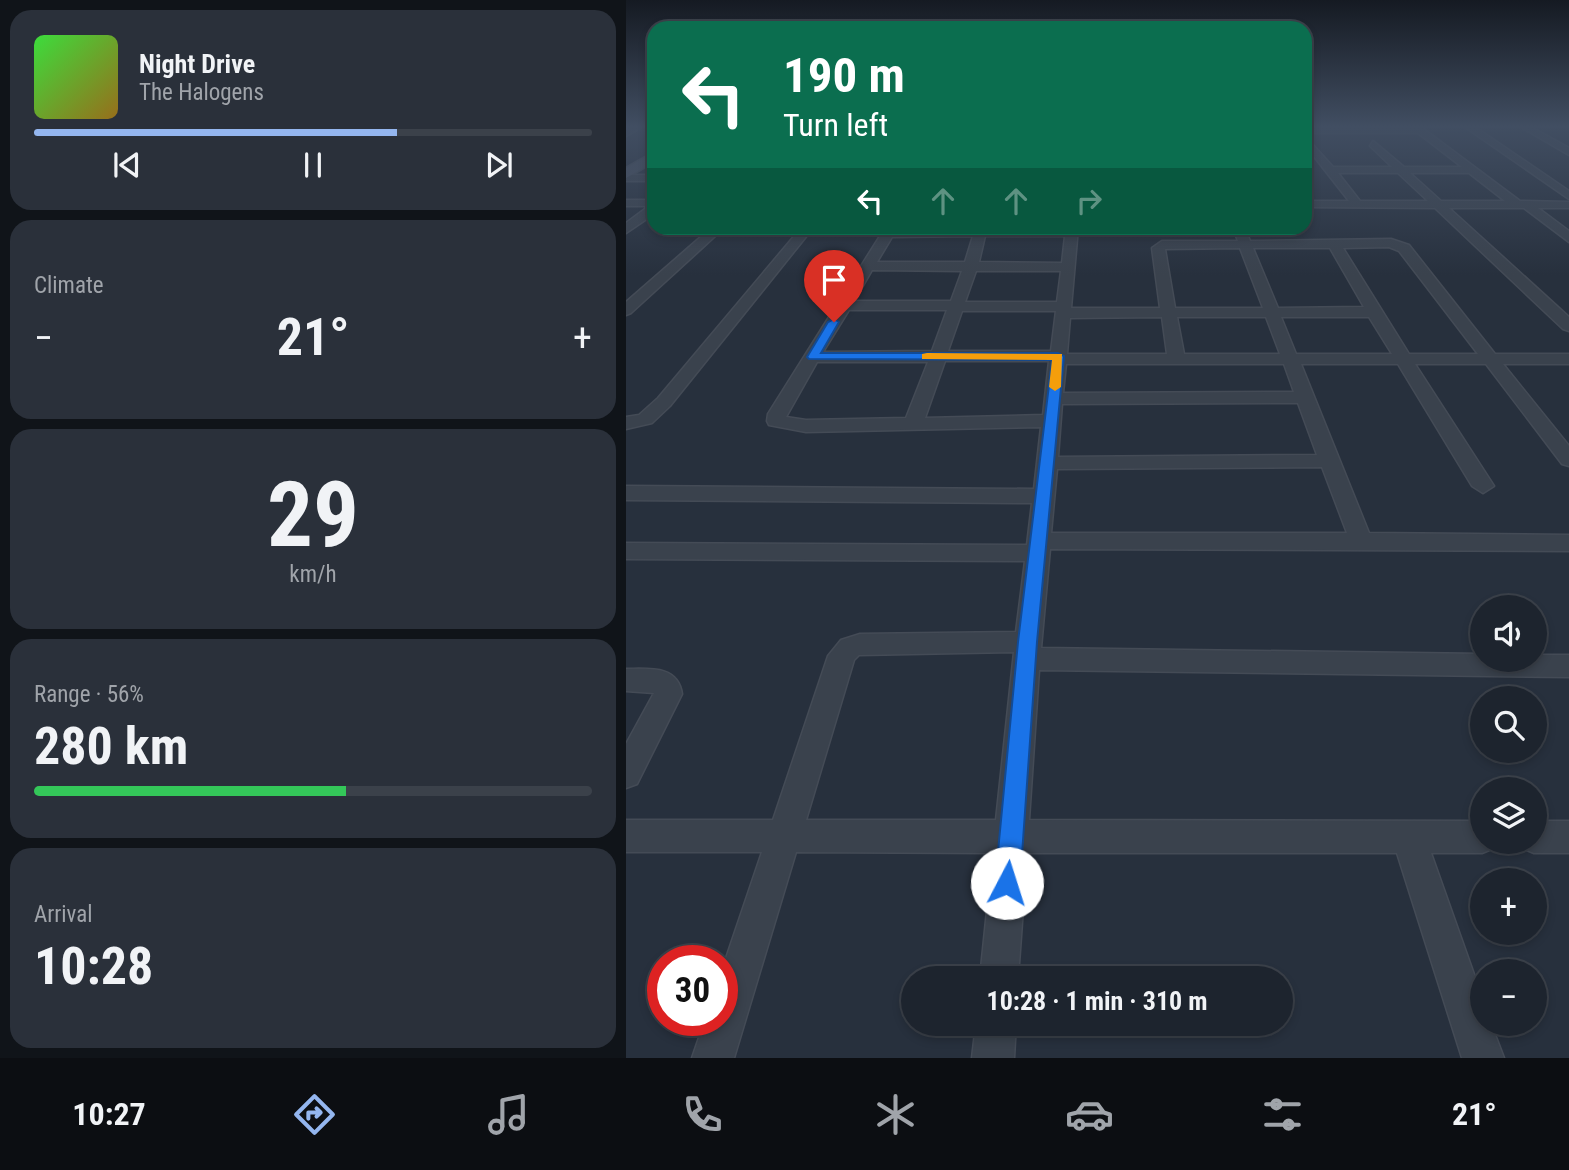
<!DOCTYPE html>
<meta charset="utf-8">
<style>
:root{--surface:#1d242e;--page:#2a303a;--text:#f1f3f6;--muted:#a0a4aa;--line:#3b414a;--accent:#94b6ef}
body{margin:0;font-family:"Roboto Condensed",sans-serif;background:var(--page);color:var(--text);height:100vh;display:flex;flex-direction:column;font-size:26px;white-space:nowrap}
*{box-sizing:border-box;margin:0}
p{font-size:23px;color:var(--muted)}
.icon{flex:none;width:38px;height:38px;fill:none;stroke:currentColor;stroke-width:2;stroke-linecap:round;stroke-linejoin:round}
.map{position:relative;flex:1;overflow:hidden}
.details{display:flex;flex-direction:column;gap:10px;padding:10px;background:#101419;width:626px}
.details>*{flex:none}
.hud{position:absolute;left:21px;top:21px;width:665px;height:214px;border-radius:21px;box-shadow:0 4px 10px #0003,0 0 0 2px var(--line);background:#0b6e4f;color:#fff;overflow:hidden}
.controls{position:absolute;left:844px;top:595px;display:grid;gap:14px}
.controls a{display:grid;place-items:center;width:77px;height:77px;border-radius:50%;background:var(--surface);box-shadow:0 4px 10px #0003,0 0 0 2px var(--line);font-size:35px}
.speed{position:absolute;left:21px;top:945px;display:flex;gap:14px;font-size:35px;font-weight:700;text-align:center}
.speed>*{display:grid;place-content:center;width:91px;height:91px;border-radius:50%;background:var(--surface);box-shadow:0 4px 10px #0003,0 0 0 2px var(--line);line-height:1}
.speed .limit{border:10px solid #d22;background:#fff;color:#111}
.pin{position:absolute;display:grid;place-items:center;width:60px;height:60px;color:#fff;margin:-72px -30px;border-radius:50% 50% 50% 0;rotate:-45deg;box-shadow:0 0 7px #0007}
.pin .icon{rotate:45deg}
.me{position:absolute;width:77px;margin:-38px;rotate:5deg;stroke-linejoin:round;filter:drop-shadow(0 0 5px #0008)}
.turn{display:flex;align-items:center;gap:24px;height:147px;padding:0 21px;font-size:32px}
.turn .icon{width:91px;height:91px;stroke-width:2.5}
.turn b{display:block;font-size:49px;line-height:60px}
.lanes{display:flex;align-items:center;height:66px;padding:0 21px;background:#0003;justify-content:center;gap:35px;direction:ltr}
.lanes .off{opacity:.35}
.big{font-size:52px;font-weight:700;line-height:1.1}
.details .card{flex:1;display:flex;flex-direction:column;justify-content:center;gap:10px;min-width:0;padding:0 24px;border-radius:21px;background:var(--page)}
.details .dial{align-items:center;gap:0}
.dial b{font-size:91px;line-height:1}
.song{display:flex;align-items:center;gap:21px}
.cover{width:84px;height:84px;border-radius:10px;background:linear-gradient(135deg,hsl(120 70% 55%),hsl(40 70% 35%))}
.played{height:7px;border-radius:4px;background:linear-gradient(90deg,var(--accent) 65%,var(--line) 65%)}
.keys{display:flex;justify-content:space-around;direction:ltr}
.heat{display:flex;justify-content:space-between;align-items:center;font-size:38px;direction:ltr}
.charge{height:10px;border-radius:5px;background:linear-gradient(90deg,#34c759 56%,var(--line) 0)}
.trip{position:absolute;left:275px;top:966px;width:392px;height:70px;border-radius:35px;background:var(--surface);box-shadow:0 4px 10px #0003,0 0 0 2px var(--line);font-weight:700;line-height:70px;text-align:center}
.tab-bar{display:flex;height:112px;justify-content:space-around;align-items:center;background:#0c0e12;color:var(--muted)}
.tab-bar .icon{width:49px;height:49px}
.tab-bar .active{color:var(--accent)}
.tab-bar b{font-size:32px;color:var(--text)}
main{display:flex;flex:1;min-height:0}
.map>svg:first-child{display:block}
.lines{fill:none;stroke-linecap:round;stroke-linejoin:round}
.street-casing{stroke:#444b56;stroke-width:3}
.secondary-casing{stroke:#444b56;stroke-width:3}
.street{fill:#3a424d;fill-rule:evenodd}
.secondary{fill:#495160;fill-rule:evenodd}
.route{fill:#1a73e8;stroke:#114b97;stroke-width:2}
.slow{fill:#f59e0b}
</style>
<main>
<section class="details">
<div class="card">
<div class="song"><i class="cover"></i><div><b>Night Drive</b><p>The Halogens</p></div></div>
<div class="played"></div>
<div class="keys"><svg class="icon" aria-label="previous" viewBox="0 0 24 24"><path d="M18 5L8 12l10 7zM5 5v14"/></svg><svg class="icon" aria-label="pause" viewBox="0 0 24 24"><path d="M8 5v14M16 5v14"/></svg><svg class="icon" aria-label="next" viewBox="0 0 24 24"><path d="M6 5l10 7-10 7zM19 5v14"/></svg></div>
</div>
<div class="card"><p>Climate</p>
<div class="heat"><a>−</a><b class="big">21°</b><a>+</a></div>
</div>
<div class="card dial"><b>29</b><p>km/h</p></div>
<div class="card"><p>Range · 56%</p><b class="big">280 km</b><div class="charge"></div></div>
<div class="card"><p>Arrival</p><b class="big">10:28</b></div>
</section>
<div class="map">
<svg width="943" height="1058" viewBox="0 0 943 1058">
<rect width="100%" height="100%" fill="#27303d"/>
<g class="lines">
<g class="street-casing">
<g id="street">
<path d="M 5,127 L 16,127 L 0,136 L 0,130 Z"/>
<path d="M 679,127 L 795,127 L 894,201 L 943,202 L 943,208 L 912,208 L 943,231 L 943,242 L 898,208 L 823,208 L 943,317 L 943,331 L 937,329 L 809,208 L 679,207 L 679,201 L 723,201 L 679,145 L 679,136 L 707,167 L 766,167 L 744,146 L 747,141 L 778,167 L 836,167 L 792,133 L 679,133 ZM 712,173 L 772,173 L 802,201 L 734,201 ZM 784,173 L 843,173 L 879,201 L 815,201 Z"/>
<path d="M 839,127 L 849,127 L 943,191 L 943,199 Z"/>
<path d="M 895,127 L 905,127 L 943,148 L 943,155 Z"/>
<rect x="0" y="175" width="28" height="6"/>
<path d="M 0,200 L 28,200 L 28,214 L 0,233 L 0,223 L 23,206 L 0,206 Z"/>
<path d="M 85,228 L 98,228 L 5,313 L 0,315 L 0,302 Z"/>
<path d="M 175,228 L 187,228 L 44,406 L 26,423 L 0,429 L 0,417 L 13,415 L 32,398 Z"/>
<path d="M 259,228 L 452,228 L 445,308 L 534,308 L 526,248 L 536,241 L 612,241 L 607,228 L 619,228 L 624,241 L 765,239 L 783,245 L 869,354 L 943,354 L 943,364 L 877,364 L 943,446 L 943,466 L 936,464 L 860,364 L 789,364 L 868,486 L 857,493 L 846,486 L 772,364 L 675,364 L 743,533 L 943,535 L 943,551 L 424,549 L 415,648 L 856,654 L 856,660 L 908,660 L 908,655 L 943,655 L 943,677 L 413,670 L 403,820 L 856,821 L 856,842 L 871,842 L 868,848 L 856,853 L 805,853 L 856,997 L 856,1024 L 865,1024 L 878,1058 L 836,1058 L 771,853 L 401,853 L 392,978 L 354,978 L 367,853 L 170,852 L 108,1058 L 66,1058 L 79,1020 L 96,1020 L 96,970 L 136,852 L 0,852 L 0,820 L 147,820 L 202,656 L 215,640 L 234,634 L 390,632 L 399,561 L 0,559 L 0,543 L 401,545 L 406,503 L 0,500 L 0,486 L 408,489 L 415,427 L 180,432 L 143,425 L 141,421 L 142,414 ZM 347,236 L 339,262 L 251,262 L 266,237 ZM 359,236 L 439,236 L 436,263 L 353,262 ZM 763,247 L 773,251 L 852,354 L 783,354 L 717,248 ZM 614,248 L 637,308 L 549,308 L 539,249 ZM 627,248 L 704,248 L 738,307 L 652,308 ZM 246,270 L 336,271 L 325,301 L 228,301 ZM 350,271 L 435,271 L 431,302 L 339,302 ZM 223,310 L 321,310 L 306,351 L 197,352 ZM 336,311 L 430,311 L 425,351 L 322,351 ZM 536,317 L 541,354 L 441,354 L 444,318 ZM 551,317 L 640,317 L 654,354 L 558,354 ZM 655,317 L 743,317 L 766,354 L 670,354 ZM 319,361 L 423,361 L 417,415 L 299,418 ZM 191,362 L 302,362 L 280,418 L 180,420 L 160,417 ZM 440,364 L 658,364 L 668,392 L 437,393 ZM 672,403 L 691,455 L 432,457 L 436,404 ZM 696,467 L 721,533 L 425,533 L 431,469 ZM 388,652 L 370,820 L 180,820 L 228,660 L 233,655 Z"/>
<path d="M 0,669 C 23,669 52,665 56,694 L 11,784 L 0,788 L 0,744 L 28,693 L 0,691 Z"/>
<path d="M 908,821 L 943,821 L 943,853 L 908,853 L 896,848 L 893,842 L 908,842 Z"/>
<path d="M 350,1024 L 390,1024 L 388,1058 L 346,1058 Z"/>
</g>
</g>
<g class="secondary-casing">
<path id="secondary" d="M 28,152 L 28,162 L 0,178 L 0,168 Z"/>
</g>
<use href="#street" class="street"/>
<use href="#secondary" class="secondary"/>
</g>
<linearGradient id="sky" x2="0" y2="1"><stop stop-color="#151a22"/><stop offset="0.46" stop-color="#414e62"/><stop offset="1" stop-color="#414e62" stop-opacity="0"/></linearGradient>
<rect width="943" height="275" fill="url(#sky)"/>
<path class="route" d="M 208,319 L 213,322 L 195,353 L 432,353 L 438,356 L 411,642 L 394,883 L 390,892 L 381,895 L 373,892 L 369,883 L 392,642 L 426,360 L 183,359 L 181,357 L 202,322 Z"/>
<path class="slow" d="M 301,353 L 436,354 L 435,387 L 429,391 L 423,387 L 426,360 L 296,359 L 296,354 Z"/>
</svg>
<div class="controls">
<a><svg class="icon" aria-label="sound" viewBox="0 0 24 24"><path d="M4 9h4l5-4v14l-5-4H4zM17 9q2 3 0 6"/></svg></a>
<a><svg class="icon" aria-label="search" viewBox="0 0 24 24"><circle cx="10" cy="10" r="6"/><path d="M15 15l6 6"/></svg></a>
<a><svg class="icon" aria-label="layers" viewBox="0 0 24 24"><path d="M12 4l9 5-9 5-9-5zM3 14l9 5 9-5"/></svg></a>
<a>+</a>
<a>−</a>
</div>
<div class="speed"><div class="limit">30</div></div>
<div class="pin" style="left:208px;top:322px;background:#d93025"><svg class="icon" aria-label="arrive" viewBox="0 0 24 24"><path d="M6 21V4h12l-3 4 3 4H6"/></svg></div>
<svg class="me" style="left:381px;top:883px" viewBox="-20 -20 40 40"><circle r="19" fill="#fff"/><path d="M0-13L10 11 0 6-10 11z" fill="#1a73e8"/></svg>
<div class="trip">10:28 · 1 min · 310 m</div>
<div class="hud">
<div class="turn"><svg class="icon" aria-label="left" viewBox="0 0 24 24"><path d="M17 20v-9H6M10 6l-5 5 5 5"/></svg><div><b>190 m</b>Turn left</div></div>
<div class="lanes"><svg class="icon" aria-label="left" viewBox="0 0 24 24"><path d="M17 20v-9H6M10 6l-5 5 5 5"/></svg><svg class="icon off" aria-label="ahead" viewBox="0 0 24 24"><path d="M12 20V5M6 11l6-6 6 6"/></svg><svg class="icon off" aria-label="ahead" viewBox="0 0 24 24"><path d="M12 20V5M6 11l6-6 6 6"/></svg><svg class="icon off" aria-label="right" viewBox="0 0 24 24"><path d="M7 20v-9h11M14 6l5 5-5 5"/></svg></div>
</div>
</div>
</main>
<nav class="tab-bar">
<b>10:27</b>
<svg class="icon active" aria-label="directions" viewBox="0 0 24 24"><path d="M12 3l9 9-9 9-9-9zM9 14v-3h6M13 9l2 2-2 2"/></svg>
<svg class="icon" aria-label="music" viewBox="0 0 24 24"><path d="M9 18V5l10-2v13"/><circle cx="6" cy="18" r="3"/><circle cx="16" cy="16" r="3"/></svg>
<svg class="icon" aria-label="phone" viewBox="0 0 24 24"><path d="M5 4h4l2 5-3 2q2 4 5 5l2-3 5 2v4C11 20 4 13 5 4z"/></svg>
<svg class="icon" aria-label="climate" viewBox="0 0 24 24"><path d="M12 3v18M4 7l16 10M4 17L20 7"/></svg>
<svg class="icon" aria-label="car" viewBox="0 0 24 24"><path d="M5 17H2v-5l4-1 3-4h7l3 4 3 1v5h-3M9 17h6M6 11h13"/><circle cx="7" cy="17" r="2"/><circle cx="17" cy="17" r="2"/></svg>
<svg class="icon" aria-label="filters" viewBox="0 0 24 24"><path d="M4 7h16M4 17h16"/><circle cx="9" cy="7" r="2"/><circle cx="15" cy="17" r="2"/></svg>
<b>21°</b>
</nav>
